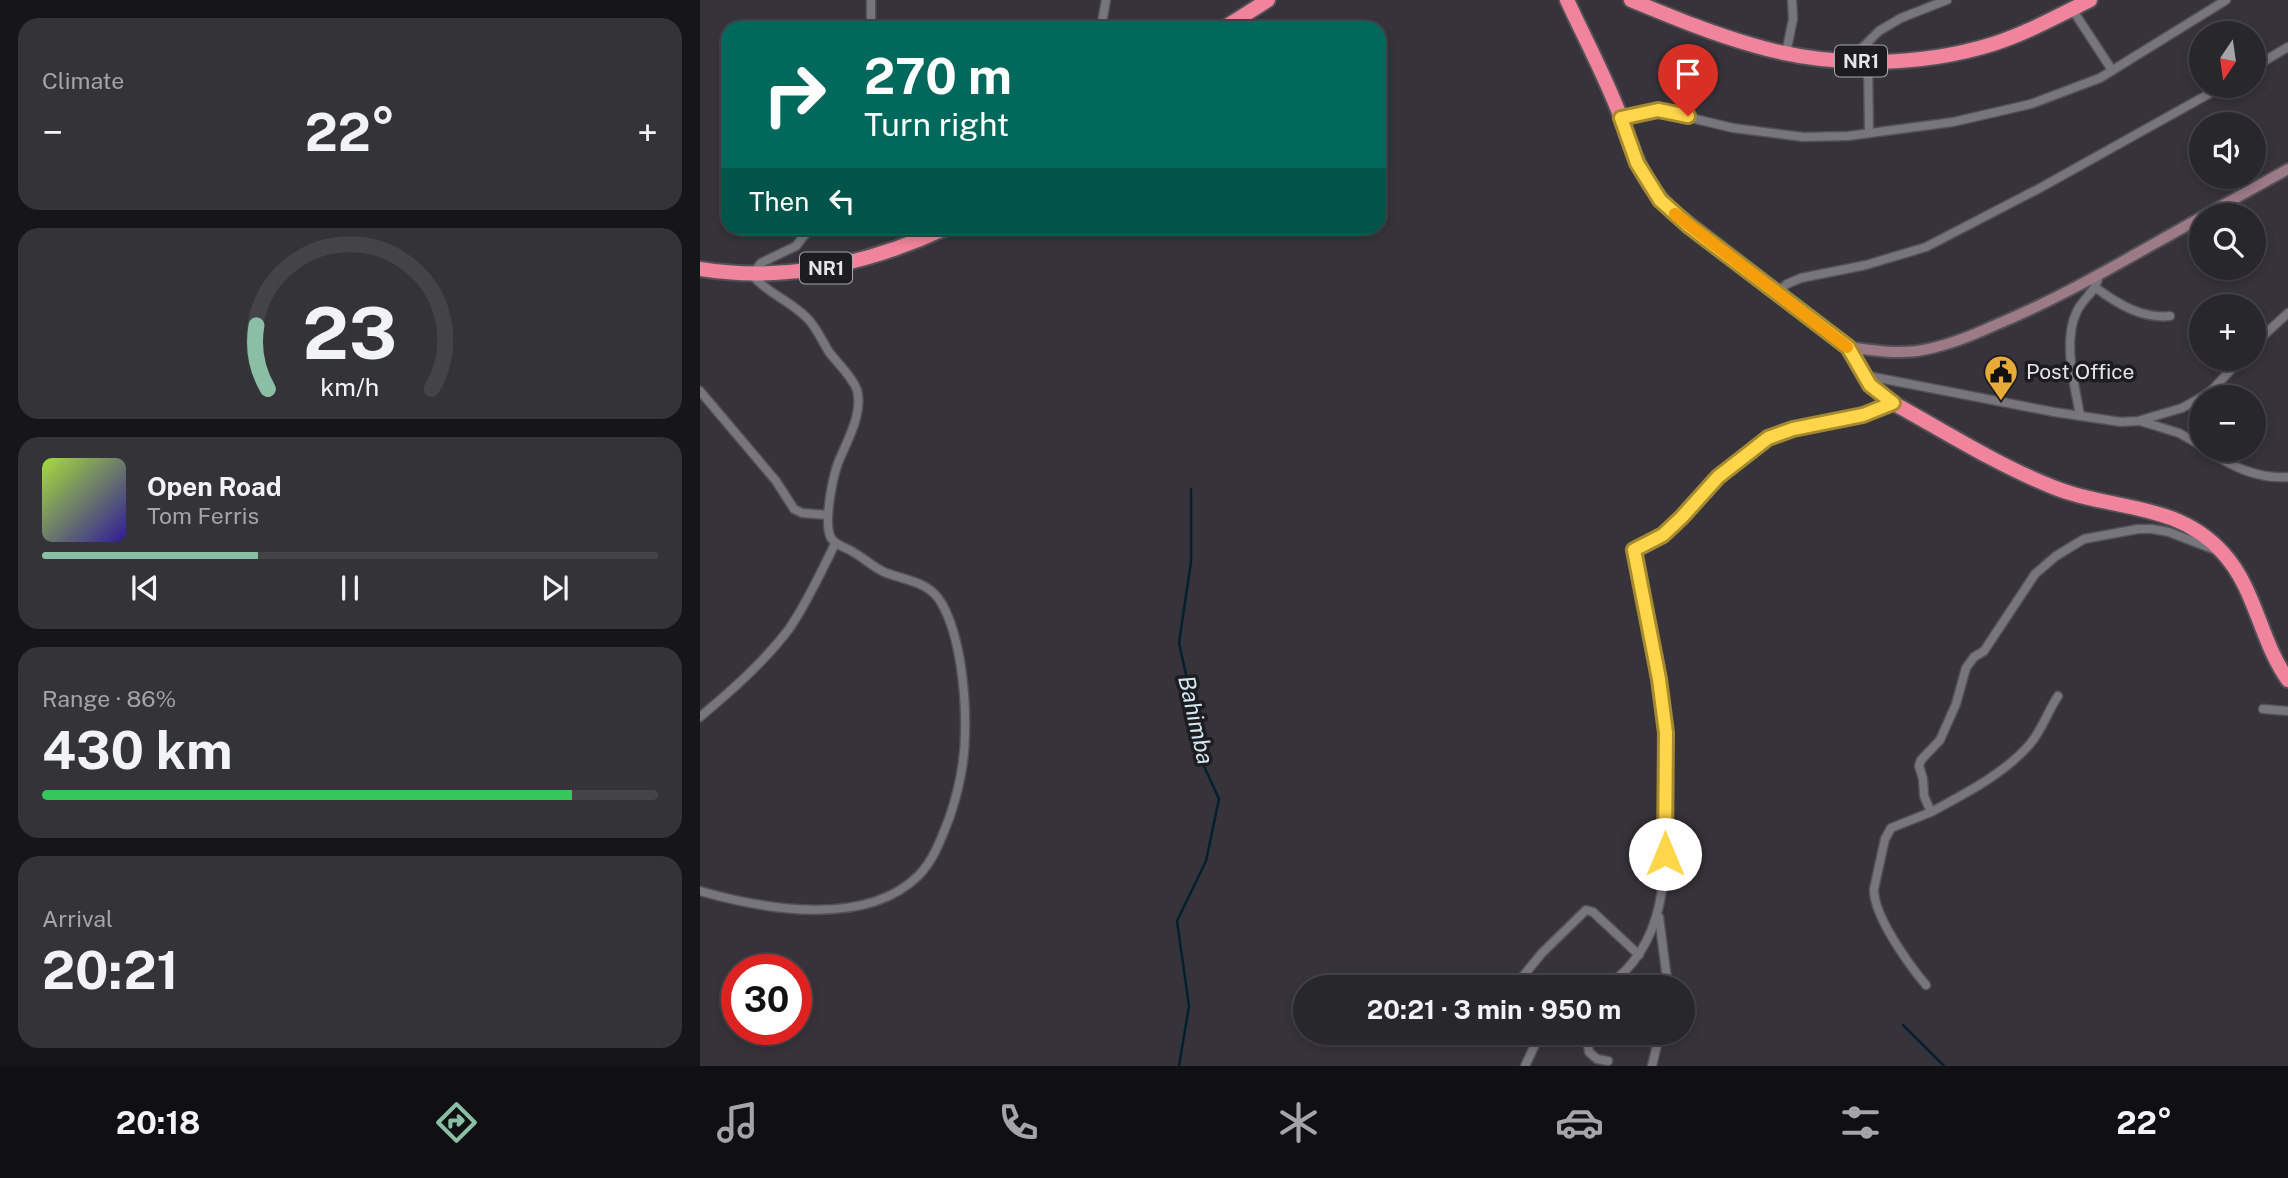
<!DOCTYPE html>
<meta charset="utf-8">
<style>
:root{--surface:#28272c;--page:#343338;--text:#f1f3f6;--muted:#a5a5a9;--line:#444448;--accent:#8abfa5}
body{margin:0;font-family:"Public Sans",sans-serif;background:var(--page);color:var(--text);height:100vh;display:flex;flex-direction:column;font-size:26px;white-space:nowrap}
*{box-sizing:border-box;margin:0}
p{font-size:23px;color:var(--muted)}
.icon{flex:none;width:38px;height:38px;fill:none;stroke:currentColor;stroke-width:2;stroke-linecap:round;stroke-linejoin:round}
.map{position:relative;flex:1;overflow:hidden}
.sheet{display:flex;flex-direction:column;gap:18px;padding:18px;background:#161518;width:700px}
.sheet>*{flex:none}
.guide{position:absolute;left:21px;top:21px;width:665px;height:214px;border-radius:21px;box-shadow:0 4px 10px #0003,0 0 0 2px var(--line);background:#00695c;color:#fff;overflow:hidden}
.needle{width:46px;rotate:193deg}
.tools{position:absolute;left:1489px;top:21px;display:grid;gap:14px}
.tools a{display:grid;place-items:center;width:77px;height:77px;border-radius:50%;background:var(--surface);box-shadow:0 4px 10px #0003,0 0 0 2px var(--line);font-size:35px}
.speed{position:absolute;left:21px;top:954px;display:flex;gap:14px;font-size:35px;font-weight:700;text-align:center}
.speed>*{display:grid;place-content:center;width:91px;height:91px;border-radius:50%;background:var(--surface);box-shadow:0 4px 10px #0003,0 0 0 2px var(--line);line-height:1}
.speed .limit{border:10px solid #d22;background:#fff;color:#111}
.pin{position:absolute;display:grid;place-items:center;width:60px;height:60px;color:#fff;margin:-72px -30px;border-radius:50% 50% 50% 0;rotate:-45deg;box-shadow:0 0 7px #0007}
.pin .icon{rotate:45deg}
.me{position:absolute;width:77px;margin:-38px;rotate:0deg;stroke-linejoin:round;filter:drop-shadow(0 0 5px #0008)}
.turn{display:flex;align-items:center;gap:24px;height:147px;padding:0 28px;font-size:32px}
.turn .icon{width:91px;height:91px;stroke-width:2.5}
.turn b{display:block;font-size:49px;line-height:60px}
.then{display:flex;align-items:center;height:66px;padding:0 28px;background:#0003;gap:14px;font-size:26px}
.big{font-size:52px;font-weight:700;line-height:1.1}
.sheet .widget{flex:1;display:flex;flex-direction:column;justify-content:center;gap:10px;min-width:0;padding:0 24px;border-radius:21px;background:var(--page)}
.sheet .dial{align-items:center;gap:0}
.dial svg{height:182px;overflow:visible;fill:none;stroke:var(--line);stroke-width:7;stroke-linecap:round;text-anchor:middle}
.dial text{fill:var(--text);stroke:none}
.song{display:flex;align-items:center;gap:21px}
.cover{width:84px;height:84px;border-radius:10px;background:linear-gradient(135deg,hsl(80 70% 55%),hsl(250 70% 35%))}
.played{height:7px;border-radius:4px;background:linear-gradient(90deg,var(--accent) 35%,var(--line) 35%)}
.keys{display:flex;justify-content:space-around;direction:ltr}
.heat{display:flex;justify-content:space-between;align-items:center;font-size:38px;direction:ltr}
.charge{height:10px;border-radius:5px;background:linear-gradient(90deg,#34c759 86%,var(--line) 0)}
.trip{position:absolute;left:593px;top:975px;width:402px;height:70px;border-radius:35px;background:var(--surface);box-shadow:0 4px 10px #0003,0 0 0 2px var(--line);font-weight:700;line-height:70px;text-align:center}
.tab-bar{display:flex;height:112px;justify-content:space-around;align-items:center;background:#101012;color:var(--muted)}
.tab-bar .icon{width:49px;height:49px}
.tab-bar .selected{color:var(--accent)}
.tab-bar b{font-size:32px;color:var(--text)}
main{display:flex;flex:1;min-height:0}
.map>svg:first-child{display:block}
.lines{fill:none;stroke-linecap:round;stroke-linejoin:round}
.stream{stroke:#041f2d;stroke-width:2.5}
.street-casing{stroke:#525055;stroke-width:11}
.secondary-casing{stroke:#525055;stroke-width:14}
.highway-casing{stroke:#525055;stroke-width:18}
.street{stroke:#78767d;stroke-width:8}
.secondary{stroke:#9c7a86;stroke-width:10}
.highway{stroke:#ef849c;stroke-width:14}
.route-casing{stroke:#a68a30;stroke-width:18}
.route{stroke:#ffd54a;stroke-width:12}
.slow{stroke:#f59e0b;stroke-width:12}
.labels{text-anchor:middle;stroke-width:7;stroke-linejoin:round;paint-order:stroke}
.shield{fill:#1d1c1f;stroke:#a9a8ac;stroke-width:2}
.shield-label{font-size:19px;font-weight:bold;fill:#e5e4e8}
.poi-label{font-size:21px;fill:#e5e4e8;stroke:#1d1c1f;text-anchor:start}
.water-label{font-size:23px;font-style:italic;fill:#d4e7f4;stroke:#1d1c1f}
</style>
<main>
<section class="sheet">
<div class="widget"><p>Climate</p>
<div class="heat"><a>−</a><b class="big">22°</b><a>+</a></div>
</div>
<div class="widget dial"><svg viewBox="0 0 100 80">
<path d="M14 69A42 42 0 1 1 86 69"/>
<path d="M14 69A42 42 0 0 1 9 41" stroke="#8abfa5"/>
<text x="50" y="56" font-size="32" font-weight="700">23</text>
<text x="50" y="72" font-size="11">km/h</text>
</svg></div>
<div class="widget">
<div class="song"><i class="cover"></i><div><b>Open Road</b><p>Tom Ferris</p></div></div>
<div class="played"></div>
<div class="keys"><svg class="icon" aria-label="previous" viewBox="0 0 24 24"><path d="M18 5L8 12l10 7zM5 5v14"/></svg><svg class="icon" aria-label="pause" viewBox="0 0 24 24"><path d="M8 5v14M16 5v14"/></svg><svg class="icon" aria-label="next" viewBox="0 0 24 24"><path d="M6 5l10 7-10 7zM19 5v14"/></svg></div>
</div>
<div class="widget"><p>Range · 86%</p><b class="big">430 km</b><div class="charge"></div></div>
<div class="widget"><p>Arrival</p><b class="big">20:21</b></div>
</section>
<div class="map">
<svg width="1588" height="1066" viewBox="0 0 1588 1066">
<rect width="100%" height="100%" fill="#36343a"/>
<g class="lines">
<g class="stream">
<path d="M 1203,1025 L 1244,1066"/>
<path d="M 479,1066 L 489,1006 L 477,921 L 506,861 L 519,799 L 498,753 L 494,711 L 479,643 L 491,562 L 491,489"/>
</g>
<g class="street-casing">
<g id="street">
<path d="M 1372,9 L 1412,70"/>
<path d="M 171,28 L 171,0"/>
<path d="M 401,28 L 406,0"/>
<path d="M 1086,53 L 1093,19 L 1092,0"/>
<path d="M 1149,61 L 1179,31 L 1201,18 L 1247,0"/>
<path d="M 1168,61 L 1169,133"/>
<path d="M 1554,67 L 1588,47"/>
<path d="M 921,118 L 958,110 L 1033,128 L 1103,137 L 1148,136 L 1253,122 L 1331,104 L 1400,78 L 1526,0"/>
<path d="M 1396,288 C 1418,304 1442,319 1470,316"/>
<path d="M 1076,293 L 1087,284 L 1101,278 L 1166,265 L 1226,247 L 1340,188 L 1523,86"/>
<path d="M 1554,344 L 1588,313"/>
<path d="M 1163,375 L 1354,412 L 1421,422 L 1438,421 L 1482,408 L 1502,397"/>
<path d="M 0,391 L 76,481 L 94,509 L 102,513 L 128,515"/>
<path d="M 1502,397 L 1512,390 L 1541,359"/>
<path d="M 1498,400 L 1495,414 L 1498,443"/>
<path d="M 1380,416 C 1375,385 1362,341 1377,311 C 1384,297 1397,291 1399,274"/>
<path d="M 1440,421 L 1479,433 L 1502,446"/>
<path d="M 1507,450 C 1532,467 1558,479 1588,477"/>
<path d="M 1563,709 L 1588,711"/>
<path d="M 0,717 C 31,691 64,662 89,629 C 107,603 121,572 135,544"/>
<path d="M 1231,812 C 1266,793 1304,774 1330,744 C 1342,730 1348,711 1358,696"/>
<path d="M 0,891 C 63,909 165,928 218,876 C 234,860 242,837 250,816 C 259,789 265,762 265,733 C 266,696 261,638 242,604 C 230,581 206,581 184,572 C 173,567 164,558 153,552 C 146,547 136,546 131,538 C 123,523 133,472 141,456 C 149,437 163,412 157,390 C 152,376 138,364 129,352 C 122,341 116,326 106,317 C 89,300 67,293 52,275 L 61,263 L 96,246 L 110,228"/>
<path d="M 959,917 L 968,987"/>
<path d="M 1226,985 C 1209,965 1173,915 1174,889 L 1185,839 L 1191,828 L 1231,812 L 1224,796 L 1223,779 L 1219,766 L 1221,760 L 1240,740 L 1256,704 L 1266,668 L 1274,657 L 1284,651 L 1335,574 L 1356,556 L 1384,539 L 1438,529 L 1452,529 L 1469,532 L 1513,549"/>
<path d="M 814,987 L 842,953 L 886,910 L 893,912 L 939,955"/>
<path d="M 906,987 C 970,943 966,868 964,798 C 964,777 968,756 966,734 C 961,673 946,611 934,550 L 963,535 L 982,518 L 1018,477 L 1067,438 L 1093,429 L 1163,415 L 1193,403"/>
<path d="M 886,1032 L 889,1052 L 897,1059 L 908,1061"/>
<path d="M 825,1066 L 841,1032"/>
<path d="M 952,1066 L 960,1032"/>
</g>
</g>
<g class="secondary-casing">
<g id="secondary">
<path d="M 1505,215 L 1588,169"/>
<path d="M 1148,347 C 1172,350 1193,354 1217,351 C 1244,347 1269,337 1293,326 C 1366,296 1433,255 1502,217"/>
</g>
</g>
<g class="highway-casing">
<g id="highway">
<path d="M 867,0 C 885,39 906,78 921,118 C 936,158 941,181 973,212 L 1148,347 L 1170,385 L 1193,403 C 1244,431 1294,463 1348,485 C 1407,511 1476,500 1523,553 C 1556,589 1560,641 1588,680"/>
<path d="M 931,0 C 972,17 1013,34 1056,46 C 1131,68 1219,67 1293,44 C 1327,33 1358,16 1390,0"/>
<path d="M 524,28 L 568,0"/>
<path d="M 0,269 C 86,283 168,264 246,228"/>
</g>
</g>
<use href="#street" class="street"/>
<use href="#secondary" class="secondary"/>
<use href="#highway" class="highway"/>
</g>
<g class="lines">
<g class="route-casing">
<path id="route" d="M 965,854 L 966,733 L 959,679 L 934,550 L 963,535 L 982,517 L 1018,477 L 1068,438 L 1093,429 L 1163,415 L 1193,403 L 1170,385 L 1148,347 L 989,226 L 960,200 L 937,163 L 921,118 L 958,110 L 988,116"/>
</g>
<use href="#route" class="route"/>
<path class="slow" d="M 975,214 L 1147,347"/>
</g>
<defs>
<g id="civic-pin" transform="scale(1.75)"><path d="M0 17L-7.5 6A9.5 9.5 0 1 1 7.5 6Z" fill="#e8ab37" stroke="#1d1c1f"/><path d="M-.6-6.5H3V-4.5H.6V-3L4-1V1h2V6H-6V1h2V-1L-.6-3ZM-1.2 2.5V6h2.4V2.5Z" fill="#111"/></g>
</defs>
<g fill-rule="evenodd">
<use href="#civic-pin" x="1301" y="372"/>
</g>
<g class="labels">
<g class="shield">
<rect x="1135" y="45.5" width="52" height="31" rx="5"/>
<rect x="100" y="252.5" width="52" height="31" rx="5"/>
</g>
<g class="shield-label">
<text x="1161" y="68">NR1</text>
<text x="126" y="275">NR1</text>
</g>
<g class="poi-label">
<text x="1326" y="379">Post Office</text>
</g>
<g class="water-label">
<text transform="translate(496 720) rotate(77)" y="8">Bahimba</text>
</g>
</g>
</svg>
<div class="tools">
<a><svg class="needle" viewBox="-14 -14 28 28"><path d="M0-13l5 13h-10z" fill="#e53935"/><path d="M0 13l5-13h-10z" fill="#a5a5a9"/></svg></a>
<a><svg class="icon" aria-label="sound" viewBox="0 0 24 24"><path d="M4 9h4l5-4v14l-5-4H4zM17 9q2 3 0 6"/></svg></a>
<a><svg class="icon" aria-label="search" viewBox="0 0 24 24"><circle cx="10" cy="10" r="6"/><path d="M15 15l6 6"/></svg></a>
<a>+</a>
<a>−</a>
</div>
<div class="speed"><div class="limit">30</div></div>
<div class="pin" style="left:988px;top:116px;background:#d93025"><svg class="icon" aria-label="arrive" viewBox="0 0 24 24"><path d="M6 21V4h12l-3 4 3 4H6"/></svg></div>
<svg class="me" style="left:965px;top:854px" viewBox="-20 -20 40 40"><circle r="19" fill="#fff"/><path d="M0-13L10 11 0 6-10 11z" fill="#ffd54a"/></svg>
<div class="trip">20:21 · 3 min · 950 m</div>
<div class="guide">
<div class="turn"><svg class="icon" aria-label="right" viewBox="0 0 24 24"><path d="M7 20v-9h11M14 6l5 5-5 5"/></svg><div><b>270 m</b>Turn right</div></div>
<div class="then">Then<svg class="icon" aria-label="left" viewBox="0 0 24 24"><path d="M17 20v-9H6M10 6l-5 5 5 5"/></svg></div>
</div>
</div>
</main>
<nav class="tab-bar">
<b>20:18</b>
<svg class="icon selected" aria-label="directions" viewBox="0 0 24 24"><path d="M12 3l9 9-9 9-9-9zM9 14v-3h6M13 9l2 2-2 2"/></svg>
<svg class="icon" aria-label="music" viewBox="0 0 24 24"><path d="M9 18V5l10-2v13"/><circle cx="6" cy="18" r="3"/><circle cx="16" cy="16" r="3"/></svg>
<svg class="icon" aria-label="phone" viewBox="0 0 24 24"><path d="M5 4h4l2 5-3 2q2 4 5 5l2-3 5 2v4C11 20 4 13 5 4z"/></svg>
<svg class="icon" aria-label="climate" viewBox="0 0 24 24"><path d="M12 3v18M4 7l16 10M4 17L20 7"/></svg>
<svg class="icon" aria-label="car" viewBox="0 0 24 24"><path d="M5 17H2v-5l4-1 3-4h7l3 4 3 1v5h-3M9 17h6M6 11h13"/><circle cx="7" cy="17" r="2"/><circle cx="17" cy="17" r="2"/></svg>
<svg class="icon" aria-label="filters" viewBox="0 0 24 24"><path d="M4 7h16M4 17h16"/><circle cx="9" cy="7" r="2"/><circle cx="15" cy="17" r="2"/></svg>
<b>22°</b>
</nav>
